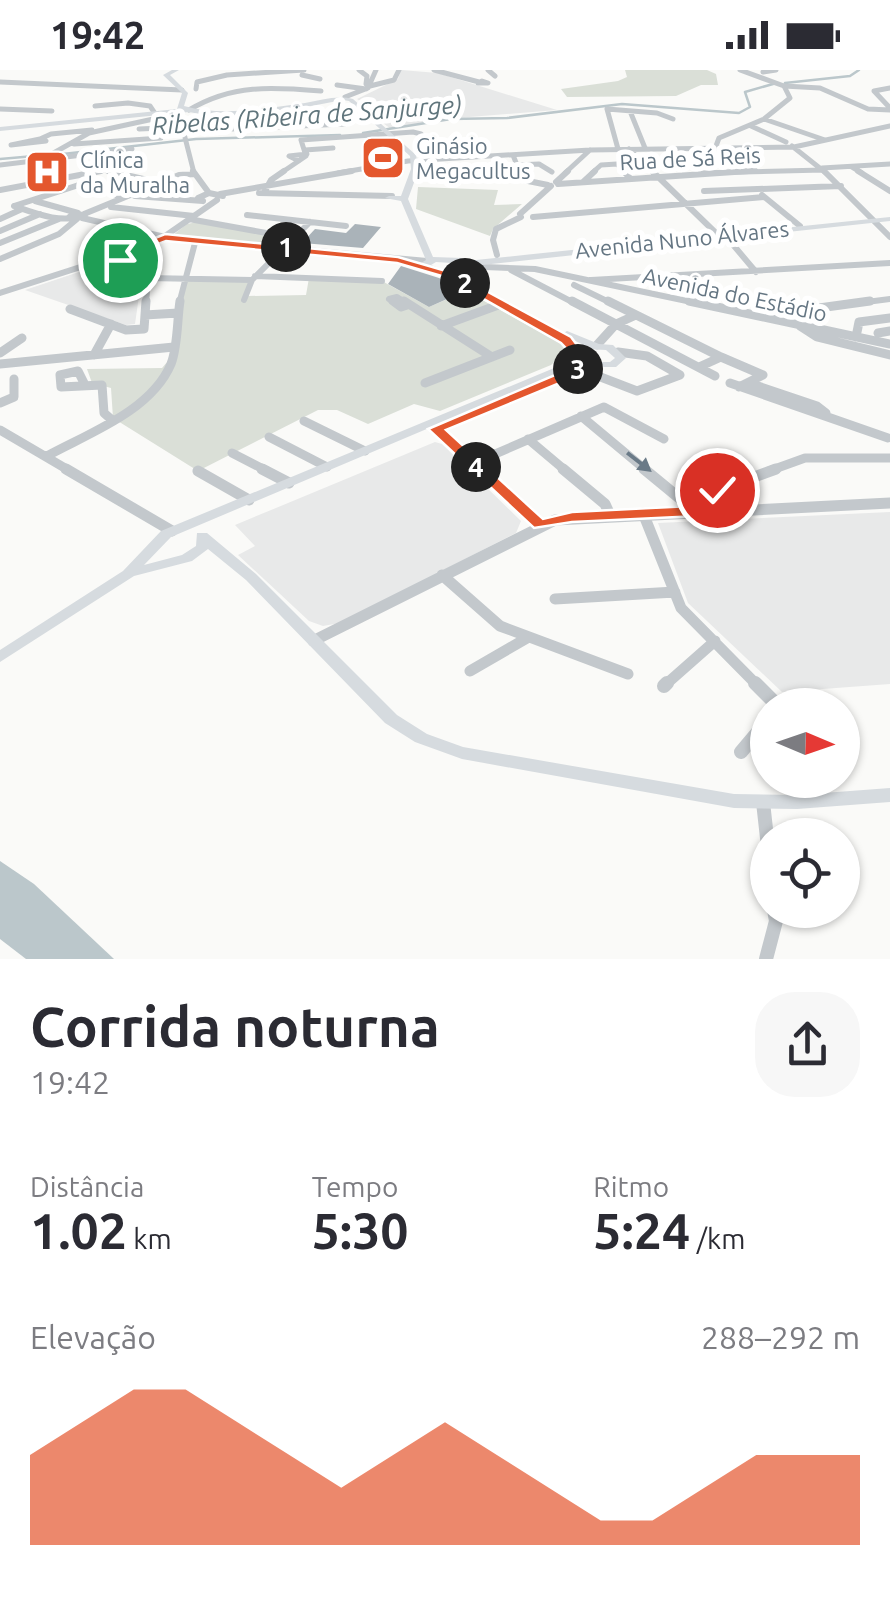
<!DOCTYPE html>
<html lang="pt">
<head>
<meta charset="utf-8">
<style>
	:root { --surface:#fff; --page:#f7f7f7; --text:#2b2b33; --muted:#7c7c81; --accent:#e4572e }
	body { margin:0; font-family:Ubuntu,sans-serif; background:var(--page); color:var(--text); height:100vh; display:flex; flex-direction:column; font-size:38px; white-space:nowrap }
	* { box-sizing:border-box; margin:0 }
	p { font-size:32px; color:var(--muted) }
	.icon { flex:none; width:55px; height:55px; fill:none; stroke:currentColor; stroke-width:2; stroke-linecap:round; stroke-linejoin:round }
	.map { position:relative; height:889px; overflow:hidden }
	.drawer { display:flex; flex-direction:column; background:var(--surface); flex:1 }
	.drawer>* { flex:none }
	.needle { width:65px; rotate:92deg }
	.tools { position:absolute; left:750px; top:618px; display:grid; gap:20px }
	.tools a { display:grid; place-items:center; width:110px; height:110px; border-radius:50%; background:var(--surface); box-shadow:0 2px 8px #0004; font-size:50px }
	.pin { position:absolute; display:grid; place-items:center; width:85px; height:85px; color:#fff; margin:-42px; border:5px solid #fff; border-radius:50%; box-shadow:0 2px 10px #0007 }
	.km { position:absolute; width:50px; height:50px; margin:-25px; border-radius:50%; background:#222; color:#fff; font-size:28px; line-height:50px; text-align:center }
	.round { display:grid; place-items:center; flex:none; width:105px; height:105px; border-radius:40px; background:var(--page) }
	.overview { display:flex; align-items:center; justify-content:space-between; height:170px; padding:0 30px }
	h1 { font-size:55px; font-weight:700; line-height:75px }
	.stats { display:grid; grid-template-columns:repeat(3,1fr); gap:15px; height:170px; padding:10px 30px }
	.stats div { display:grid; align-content:center }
	.stats b { font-size:50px; font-weight:700 }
	.stats small { font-size:28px; font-weight:400 }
	.stats p { font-size:28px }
	.chart { height:280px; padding:20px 30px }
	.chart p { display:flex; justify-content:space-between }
	.chart svg { width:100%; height:180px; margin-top:10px; fill:var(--accent); opacity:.7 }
	.status { display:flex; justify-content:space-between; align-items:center; height:70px; padding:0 50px; background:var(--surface); direction:ltr }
	.status svg { height:28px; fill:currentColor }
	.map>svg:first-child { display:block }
	.built { fill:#e8e9e9 }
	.green { fill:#dadfd7 }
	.water { fill:#bbc7cb }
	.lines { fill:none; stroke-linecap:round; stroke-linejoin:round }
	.stream { stroke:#bbc7cb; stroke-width:2.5 }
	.building { fill:#aab3b9 }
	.minor-far4 { stroke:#c3c8cc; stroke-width:5 }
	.minor-far3 { stroke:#c3c8cc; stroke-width:6 }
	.minor-far2 { stroke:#c3c8cc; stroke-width:9 }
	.minor-far1 { stroke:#c3c8cc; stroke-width:11 }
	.minor { stroke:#c3c8cc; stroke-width:14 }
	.major { fill:#d6dbdf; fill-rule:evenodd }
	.oneway { fill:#6a7a87 }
	.route { fill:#e4572e; stroke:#fff; stroke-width:2.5 }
	.labels { text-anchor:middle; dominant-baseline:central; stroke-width:10; stroke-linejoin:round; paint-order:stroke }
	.far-poi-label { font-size:22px; fill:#657683; stroke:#fff; text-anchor:start }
	.far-street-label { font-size:22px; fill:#657683; stroke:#fff }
	.far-water-label { font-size:25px; font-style:italic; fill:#60757c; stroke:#fff }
</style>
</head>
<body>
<div class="status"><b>19:42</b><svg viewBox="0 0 49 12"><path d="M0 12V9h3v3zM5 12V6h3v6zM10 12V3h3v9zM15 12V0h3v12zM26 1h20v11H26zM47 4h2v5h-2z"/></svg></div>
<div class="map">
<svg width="890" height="889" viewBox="0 0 890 889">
	<rect width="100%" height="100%" fill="#fafaf8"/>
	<path class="built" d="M401,0L438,3L557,40L444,49L391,59L379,50L383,47L357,29L398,9Z
		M112,191L142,205L135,254L126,255L25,220Z
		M435,372L442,374L521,451L516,463L340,553L323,556L309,551L238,485L255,476L235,455Z
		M890,442V614L782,622L688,533L658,453Z"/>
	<path class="green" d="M625,0H707L716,4L718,15H701L676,26L567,27L561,19L618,11L627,7Z
		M418,117L498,120L494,135L522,134L493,159L490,166L416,139Z
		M197,152L285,168L287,170L278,175L173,165L187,154Z
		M185,207L252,210L247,226L306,225L309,208L382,211L429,237L466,221L560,273L566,281L551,295L440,341L414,334L368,354L337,340H318L198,401L113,348L111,318L92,313L87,299L162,298L174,284Z"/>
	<path class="water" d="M0,791L34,814L114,889H26L0,869Z"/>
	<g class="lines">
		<path class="stream" d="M785,13L850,6L859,0
			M363,63L451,49L507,48L622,34L739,43L750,37L745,22L773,14
			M54,85L196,69L340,65
			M0,89L46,85"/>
	</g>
	<path class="building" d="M355,154L381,157L363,178L302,173L315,159L346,163Z
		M401,196L439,208L465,221L429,237L388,214Z"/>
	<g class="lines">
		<path class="minor-far4" d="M359,0L367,6L366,14
			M434,0L479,12
			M488,0L495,6
			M740,0L784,16L820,18L868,39L890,40
			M763,2L776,0
			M302,5L320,9
			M482,11L488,13H478Z
			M0,12L182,20
			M337,15L366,19
			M370,16L394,10L399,0
			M890,18L874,21L890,38
			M196,19L197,12L227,5L304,0
			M345,27L368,18L376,0
			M0,39L52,41
			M189,40C232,14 272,17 321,21
			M630,41L645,78
			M179,44L194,103
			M764,49L825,70
			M751,56L786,72
			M139,59L162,58
			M231,59L345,54
			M40,69L51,64L92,60
			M40,69L46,71L11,75Z
			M74,74L161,68
			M716,76L719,68L764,49L790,28L784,16
			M792,76L826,103
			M618,79L607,39L657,43L673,49
			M629,79L654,103
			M305,80L333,78
			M513,85L520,103
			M299,91L289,86L307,84
			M0,95L132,79
			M516,95L539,94L552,102
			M751,96L738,89H745L755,100
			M852,97L862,103
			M822,98L890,94
			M58,103L48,89L50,85L89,63L158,48L150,36L128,33L95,36
			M88,103L105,100L119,103
			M281,103L306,86L301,70L413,62L421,64L443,88
			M338,103L408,91L590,80L794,77L890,56
			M565,103L590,80
			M592,103L601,95L617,94L626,103
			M700,103L823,100"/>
		<path class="minor-far3" d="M56,101L61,108
			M108,101L161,113
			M193,101L209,123
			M519,101L523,110L548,115
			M623,101L630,108
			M652,101L718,165
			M824,101L890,167
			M858,101L890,121
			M85,110L120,127
			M556,112L568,101
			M583,112L595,101
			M558,114L749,101
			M0,120L101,101
			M265,121L271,110L284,101
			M704,121L841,116
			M259,123L392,126
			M220,124L352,101
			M762,125L800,156
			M135,126L203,131
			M35,131L78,143
			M203,131L198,128L209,123L223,126
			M14,136C37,144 61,154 85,145L73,144L68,148
			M14,136L88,112
			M111,137L194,146
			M84,144L179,105L195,104
			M520,144L551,116
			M247,145L346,156
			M533,147L764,127
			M82,148L165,167L427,191
			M0,149L22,139
			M189,149L294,168
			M0,161L40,144
			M724,164L756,202
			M0,173L59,149
			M497,185L493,170L496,159L521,147
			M114,187L145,201L148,208
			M0,189L59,164L77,149
			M459,196L535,199L701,234
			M511,200L576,234
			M255,206L382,211
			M148,208L252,210
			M591,210L890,193
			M574,215L613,234
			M0,223L155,173L217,130
			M244,230L252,210L310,152
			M146,234L148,208
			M179,234L196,169
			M396,234L389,229L397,227L408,234
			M851,234L890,229"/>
		<path class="minor-far2" d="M393,231L401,237L407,235
			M404,231L492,287
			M572,231L715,306
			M608,231L721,287
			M689,231L890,274
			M70,239L126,260L144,259L146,231
			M145,245L178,243
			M441,256L501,234
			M800,256L817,267L890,285
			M811,257L819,238L870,231
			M878,263L890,261
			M856,267L859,252L890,248
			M597,275L616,254L636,245
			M0,283L22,268
			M94,285L111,254
			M0,294L174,277
			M597,296L598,306L637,321L680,305L647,286L618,282
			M699,297L721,287L763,305L739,317
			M425,313L510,280
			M730,313L888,368
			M749,313L817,336L826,343
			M85,315L78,301L60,305L61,317L102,315L104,343L112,350
			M0,333L14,327V309
			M581,346L647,401
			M304,351L365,381
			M436,359L482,401
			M0,360L70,401
			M269,367L327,397
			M528,369L566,401
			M232,383L267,401
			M47,386C89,363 151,341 171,294C178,276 177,250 180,231
			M472,394L604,337L664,369
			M769,401L805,388H890"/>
		<path class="minor-far1" d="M66,399L172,461
			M262,399L289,413
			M479,399L540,455
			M563,399L605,434L610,445
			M644,399L695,441
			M198,401L249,430
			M720,440L713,427L717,421L776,399
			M643,443L681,538L758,616
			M442,505L500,556L628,604
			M555,529L675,522
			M313,571L555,450L890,433
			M470,601L527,568
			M664,616L715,571"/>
		<path class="minor" d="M755,613L777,635
			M664,616L667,613
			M741,682L768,650
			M763,732L768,777
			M766,889L776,851L774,840"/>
		<path class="major" d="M172,0H179L170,5L188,23L184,36C223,47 267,38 305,33C321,30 337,25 353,29L416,85L419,99L408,129L433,187L462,188L466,191L890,147V151L454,198L450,195L452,193L436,192L431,195L459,206L562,264L567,261L599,274L613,275L626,288L616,297H597L563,308L559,307V303L171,467L144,495L182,485L196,476L197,463H207L256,504L397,645L427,664L463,677L734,724L797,725L890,718V732L797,739L734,738L462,689L415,672L385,653L246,510L208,479L192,491L134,506L0,592V580L123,501L161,461L559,296L575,285L563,272L453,210L421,197V193L426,190L401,131L385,128L389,126H401L411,99L410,86L349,31L343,30C300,38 232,52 189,42L0,61V57L177,39L182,23L163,5ZM571,269L584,275V279L606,280L615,288L610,292H585L584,295L564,301L584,287L583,281Z"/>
	</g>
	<defs><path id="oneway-solid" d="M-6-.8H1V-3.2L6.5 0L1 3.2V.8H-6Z" transform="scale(2.5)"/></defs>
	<use class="oneway" href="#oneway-solid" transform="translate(639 392) rotate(38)"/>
	<path class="route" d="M165,164L398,187L453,203L571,267L586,287L601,296L446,360L543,449L572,442L710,435L705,426L717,416L725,420L721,427L728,440L720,445L572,452L534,458L428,359L581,294L561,273L445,207L397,193L166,171L123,187L124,192L108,187Z"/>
	<defs>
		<symbol id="stadium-square" viewBox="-11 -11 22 22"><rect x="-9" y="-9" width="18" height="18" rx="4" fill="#e4572e" stroke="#fff"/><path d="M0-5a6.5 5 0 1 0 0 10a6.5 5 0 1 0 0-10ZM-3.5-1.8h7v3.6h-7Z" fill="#fff"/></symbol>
		<symbol id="hospital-square" viewBox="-11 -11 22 22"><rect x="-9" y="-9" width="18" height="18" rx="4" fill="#e4572e" stroke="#fff"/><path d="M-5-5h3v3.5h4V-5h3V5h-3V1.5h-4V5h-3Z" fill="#fff"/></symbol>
	</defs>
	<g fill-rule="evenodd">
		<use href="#stadium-square" x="358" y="63" width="50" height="50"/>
		<use href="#hospital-square" x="22" y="77" width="50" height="50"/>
	</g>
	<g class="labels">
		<g class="far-poi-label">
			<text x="416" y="75">Ginásio<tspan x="416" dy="25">Megacultus</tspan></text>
			<text x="80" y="89">Clínica<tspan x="80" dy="25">da Muralha</tspan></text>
		</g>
		<g class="far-street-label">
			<text transform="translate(690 88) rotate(-3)">Rua de Sá Reis</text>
			<text transform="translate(682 169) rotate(-6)">Avenida Nuno Álvares</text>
			<text transform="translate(735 224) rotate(12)">Avenida do Estádio</text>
		</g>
		<g class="far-water-label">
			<text transform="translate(307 45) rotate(-4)">Ribelas (Ribeira de Sanjurge)</text>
		</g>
	</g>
</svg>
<div class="tools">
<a><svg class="needle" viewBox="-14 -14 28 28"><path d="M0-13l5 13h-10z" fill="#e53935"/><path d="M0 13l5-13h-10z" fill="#7c7c81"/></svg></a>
<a><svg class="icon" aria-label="locate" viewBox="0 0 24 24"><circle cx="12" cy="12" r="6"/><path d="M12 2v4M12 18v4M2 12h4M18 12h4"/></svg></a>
</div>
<div class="pin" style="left:120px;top:190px;background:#1e9e55"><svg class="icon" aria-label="arrive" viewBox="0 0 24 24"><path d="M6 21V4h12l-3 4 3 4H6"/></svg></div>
<div class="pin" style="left:717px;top:420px;background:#d93025"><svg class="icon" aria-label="check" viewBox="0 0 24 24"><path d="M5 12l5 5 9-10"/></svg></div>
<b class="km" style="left:286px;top:177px">1</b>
<b class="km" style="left:465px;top:213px">2</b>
<b class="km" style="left:578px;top:299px">3</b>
<b class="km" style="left:476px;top:397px">4</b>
</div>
<section class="drawer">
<div class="overview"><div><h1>Corrida noturna</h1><p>19:42</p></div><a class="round"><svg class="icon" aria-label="share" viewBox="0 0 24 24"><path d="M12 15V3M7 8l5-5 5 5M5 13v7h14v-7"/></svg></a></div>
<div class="stats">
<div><p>Distância</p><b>1.02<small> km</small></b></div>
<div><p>Tempo</p><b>5:30</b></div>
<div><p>Ritmo</p><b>5:24<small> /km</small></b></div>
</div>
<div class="chart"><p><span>Elevação</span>288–292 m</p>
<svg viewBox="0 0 160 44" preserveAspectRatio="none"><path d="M0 44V22L10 14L20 6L30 6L40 14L50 22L60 30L70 22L80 14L90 22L100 30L110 38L120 38L130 30L140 22L150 22L160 22V44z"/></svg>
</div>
</section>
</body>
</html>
